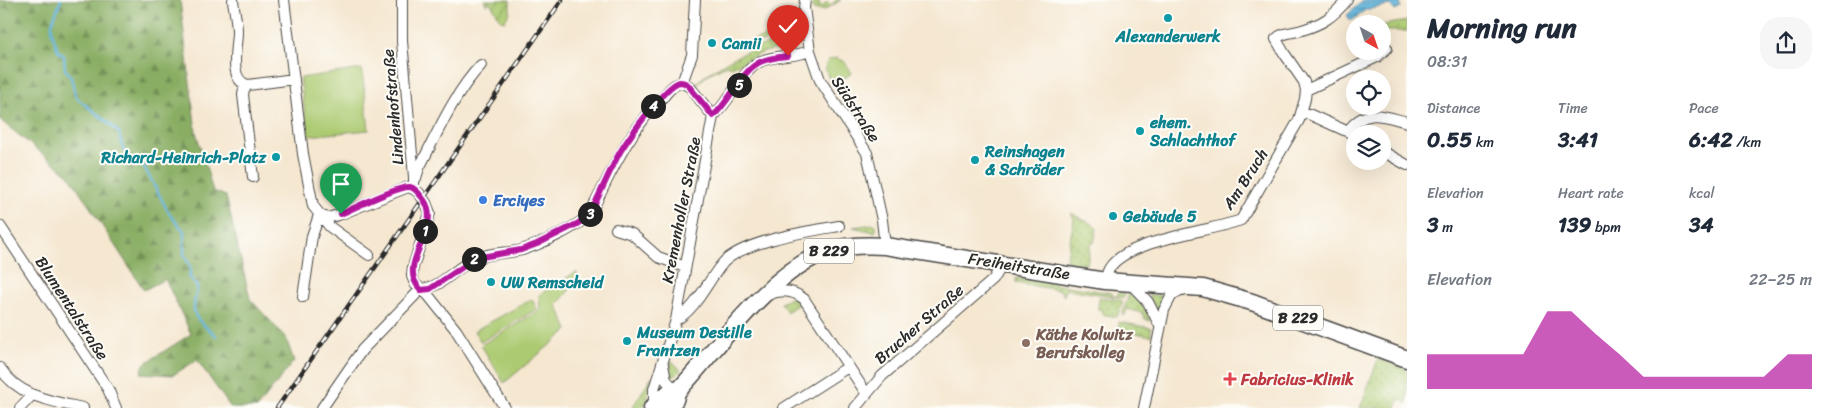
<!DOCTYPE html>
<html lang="en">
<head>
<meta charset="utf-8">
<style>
	:root { --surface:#fff; --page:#f6f6f7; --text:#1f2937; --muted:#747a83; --accent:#b5179e }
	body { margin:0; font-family:Sriracha,sans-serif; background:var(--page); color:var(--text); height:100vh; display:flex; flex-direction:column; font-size:19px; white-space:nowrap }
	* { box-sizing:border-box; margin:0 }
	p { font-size:16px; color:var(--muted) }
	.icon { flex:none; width:28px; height:28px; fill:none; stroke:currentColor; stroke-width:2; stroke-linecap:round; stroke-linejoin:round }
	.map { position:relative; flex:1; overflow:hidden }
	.sheet { display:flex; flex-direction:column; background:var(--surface); width:425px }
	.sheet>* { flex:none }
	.needle { width:32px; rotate:140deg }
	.buttons { position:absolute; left:1346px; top:15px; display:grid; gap:10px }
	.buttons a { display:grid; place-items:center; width:45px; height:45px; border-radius:50%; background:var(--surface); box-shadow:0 5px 20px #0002; font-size:25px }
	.pin { position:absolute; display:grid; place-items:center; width:42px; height:42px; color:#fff; margin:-51px -21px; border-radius:50% 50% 50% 0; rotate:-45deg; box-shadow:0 0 5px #0007 }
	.pin .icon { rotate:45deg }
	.km { position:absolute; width:25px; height:25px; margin:-12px; border-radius:50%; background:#222; color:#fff; font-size:14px; line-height:25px; text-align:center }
	.round { display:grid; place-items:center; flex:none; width:52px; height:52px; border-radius:20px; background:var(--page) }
	.headline { display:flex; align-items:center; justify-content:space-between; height:85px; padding:0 20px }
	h1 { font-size:28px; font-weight:700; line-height:38px }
	.stats { display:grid; grid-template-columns:repeat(3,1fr); gap:8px; height:85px; padding:5px 20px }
	.stats div { display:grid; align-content:center }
	.stats b { font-size:21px; font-weight:700 }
	.stats small { font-size:14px; font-weight:400 }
	.stats p { font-size:14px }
	.chart { height:140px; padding:10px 20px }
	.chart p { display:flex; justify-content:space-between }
	.chart svg { width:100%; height:90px; margin-top:5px; fill:var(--accent); opacity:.7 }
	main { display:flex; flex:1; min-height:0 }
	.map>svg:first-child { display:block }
	.grass { fill:url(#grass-dots); stroke:#6c7a4e }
	.forest { fill:url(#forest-firs); stroke:#5a6c47 }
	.park { fill:#acca71; stroke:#6c7a4e }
	.garden { fill:url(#garden-furrows); stroke:#6c7a4e }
	.water { fill:url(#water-rules); stroke:#446e82 }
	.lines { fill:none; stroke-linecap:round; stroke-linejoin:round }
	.stream { stroke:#5eb2da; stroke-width:2.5 }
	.street-casing { stroke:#494744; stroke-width:12 }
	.primary-casing { stroke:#494744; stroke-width:19 }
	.street { stroke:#fff; stroke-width:10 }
	.primary { stroke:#fff; stroke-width:16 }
	.rail-casing { stroke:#2b2b2b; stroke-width:4.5 }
	.rail { stroke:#fdfcf7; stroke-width:2.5; stroke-dasharray:8; stroke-linecap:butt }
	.route-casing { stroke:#fff; stroke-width:10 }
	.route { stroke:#b5179e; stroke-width:6 }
	.culture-dot { fill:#0f9aa8; stroke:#fdfcf7; stroke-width:2 }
	.shop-dot { fill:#3f7fe0; stroke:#fdfcf7; stroke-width:2 }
	.education-dot { fill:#8d6e63; stroke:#fdfcf7; stroke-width:2 }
	.health-dot { fill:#e0444e; stroke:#fdfcf7; stroke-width:2 }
	.labels { text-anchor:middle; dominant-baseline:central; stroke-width:4; stroke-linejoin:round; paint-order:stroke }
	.shield { fill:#fdfcf7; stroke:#6a6a68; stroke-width:1 }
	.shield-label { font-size:15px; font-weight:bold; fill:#2b2b2b }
	.culture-label { font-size:16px; font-weight:bold; fill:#0d838f; stroke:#fdfcf7; text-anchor:start }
	.street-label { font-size:16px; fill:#2b2b2b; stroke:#fdfcf7 }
	.shop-label { font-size:16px; font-weight:bold; fill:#366cbe; stroke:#fdfcf7; text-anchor:start }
	.education-label { font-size:16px; font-weight:bold; fill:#785e54; stroke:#fdfcf7; text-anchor:start }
	.health-label { font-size:16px; font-weight:bold; fill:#be3a42; stroke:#fdfcf7; text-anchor:start }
</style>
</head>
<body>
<main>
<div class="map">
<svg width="1407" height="408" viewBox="0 0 1407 408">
	<defs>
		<pattern id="grass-dots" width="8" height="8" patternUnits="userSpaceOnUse" patternTransform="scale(1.25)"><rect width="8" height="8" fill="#acca71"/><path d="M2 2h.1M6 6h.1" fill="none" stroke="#8ca45d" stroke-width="1.8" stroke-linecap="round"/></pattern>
		<pattern id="forest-firs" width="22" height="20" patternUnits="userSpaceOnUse" patternTransform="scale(1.25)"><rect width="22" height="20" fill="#89ae63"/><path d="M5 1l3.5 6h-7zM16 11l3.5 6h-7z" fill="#708e52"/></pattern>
		<pattern id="garden-furrows" width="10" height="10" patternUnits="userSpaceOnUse" patternTransform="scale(1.25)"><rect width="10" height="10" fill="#acca71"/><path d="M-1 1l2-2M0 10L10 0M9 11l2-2" fill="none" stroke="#8ca45d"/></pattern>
		<pattern id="water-rules" width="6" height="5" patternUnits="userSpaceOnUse" patternTransform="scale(1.25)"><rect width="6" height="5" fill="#5eb2da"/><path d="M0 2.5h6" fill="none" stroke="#4e91b1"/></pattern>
	</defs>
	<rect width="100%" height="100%" fill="#fdfcf7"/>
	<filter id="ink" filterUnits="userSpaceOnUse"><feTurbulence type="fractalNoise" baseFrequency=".02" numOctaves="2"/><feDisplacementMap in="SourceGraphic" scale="10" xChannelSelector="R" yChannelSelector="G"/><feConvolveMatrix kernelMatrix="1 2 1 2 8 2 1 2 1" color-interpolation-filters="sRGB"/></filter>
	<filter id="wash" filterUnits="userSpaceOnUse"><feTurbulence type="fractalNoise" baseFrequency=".0096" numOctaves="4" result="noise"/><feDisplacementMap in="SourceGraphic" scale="20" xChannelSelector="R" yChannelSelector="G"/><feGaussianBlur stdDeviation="1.12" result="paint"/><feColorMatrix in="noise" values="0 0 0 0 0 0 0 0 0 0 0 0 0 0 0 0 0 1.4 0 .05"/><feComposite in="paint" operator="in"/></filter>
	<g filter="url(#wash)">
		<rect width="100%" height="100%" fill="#f5e7d0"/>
		<path class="grass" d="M813,0H820L818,4L823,7L827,2L832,5L836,0H841L825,10H813Z
			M801,21L803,31L751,45L754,40C771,36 785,28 801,21Z
			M1407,21V31H1383V25Z
			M803,35V39L799,45L764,52L732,67L726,65L707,75L697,85L696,83C727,57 764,42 803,35Z
			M1071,213L1097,227L1094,243H1091L1087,264L1066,262L1074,219Z
			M873,224L876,225V231L874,232L853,227Z
			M1016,278L1112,293V296H1118V293H1125L1124,298L1066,289L1064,296L1060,290L1016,283Z
			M1129,294C1141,301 1146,309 1150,321L1145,319L1142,313L1127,309L1125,315H1122Z
			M1148,295L1166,296L1162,303L1160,315Z
			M1099,297L1121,300L1123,302L1117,317L1102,314L1103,310L1098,309Z
			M790,298H794L800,303L787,312L781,303Z
			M1119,322L1151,328V336L1119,330Z
			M1378,359L1407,369V403L1399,399L1396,408H1360Z
			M671,360L681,370L674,377L672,376L670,368Z
			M652,376L646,404L641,408H632Z"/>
		<path class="forest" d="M0,0H180L196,132L213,191L226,196L250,299L286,338L294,361L257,408H231L197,360L173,375L141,373L144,364L191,334L165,279L144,290L69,175L0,120Z"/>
		<path class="park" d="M836,58L845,62L852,73L839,82L836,79L830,82L825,68L828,60Z
			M362,69L369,130L308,136L300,78Z
			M576,272L579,278L557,305L568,330L504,383L481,345L540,310L539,295Z
			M532,299L537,309L481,342L474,331Z"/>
		<path class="garden" d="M484,0H510V12L505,21L501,20L489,1L487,6Z"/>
		<path class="water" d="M1363,0H1400L1401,8L1395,11L1390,5L1365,10L1353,20H1350L1347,15Z"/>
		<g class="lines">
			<path class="stream" d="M61,0L52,23V32L58,51L64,56L65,69L71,77L75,95L79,100L104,119L119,133L123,149L131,159L141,161L170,215L184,231V254L191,269L189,276L197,287C197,294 194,300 194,307C193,321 208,327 216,336"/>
		</g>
	</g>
	<g filter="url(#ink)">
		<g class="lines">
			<defs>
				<path id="street" d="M233,0C234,10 237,21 237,32C237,47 228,81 248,85L294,79
					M284,0L303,154L313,206L330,227L369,255
					M402,0V41L414,177V189
					M805,0L804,8L810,51L820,80L867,153L882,220L885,246
					M682,83L692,55L695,0
					M248,85L244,89L243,95L253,177
					M1306,90L1377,57L1387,48
					M1302,111L1355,135
					M713,116C730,102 742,70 761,61C777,55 795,57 810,51
					M1348,131C1365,107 1383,116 1407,122
					M1382,151L1407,165
					M416,178L419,168C437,134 455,92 481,65
					M319,215L328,218L341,214L408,187L414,189L419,193L426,203L430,213L413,267L412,276L415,284L428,295L456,330L505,408
					M0,226L108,389L116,408
					M616,229L632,234L658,257L685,267
					M1105,281C1106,277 1107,273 1109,269C1125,240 1209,232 1241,220L1299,120L1305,99L1306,90L1304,82L1284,53L1276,39C1282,32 1293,33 1302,30C1322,24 1333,17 1347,0
					M1130,283L1148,302L1160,326
					M768,295C781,289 793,290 804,299L866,393
					M303,297L312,236L319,215
					M676,320C697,308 707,282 722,264C741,241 810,231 839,226
					M663,365L666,380L677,392
					M0,368C19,397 51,401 83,408
					M654,406V389L676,320L713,116L689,86L682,83
					M20,408L32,395
					M322,408L362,350L421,289C441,288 455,268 473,260C488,252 506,254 522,250C540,244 580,227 591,212C612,170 630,129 664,96C669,90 674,83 682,83
					M784,408L848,367
					M855,408L882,376L993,280L998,272L1000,263
					M1144,408L1164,310L1172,295L1184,288"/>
				<path id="primary" d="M652,408L668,393H672
					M666,408L675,400L677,392C718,348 770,271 828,251C846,245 865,245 885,246L1105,281L1203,288L1252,302L1407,359"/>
			</defs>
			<use href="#street" class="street-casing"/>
			<use href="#primary" class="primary-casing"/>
			<use href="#street" class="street"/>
			<use href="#primary" class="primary"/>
			<defs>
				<path id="rail" d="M277,408L562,0"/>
			</defs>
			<use href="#rail" class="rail-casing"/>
			<use href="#rail" class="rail"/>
		</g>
	</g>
	<g class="lines" filter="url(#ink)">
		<defs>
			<path id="route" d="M341,214C354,208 398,186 410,187C416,188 420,195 424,200C444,229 394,264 421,290L430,289L476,258L521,250L537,244L577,224L586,218L591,212C601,192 609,172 620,152C628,139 666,84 680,82C682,82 685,83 687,84L713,116C730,102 741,71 760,62C769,58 779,57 788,56"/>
		</defs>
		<use href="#route" class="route-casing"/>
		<use href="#route" class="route"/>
	</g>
	<g class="culture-dot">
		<circle cx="1168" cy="18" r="5"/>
		<circle cx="712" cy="43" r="5"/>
		<circle cx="1140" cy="131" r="5"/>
		<circle cx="276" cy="157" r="5"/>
		<circle cx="975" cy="160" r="5"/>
		<circle cx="1113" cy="216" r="5"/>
		<circle cx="491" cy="282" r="5"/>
		<circle cx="627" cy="341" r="5"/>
	</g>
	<circle class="shop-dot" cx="483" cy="200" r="5"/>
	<circle class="education-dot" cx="1026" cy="343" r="5"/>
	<path class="health-dot" d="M1227.5 371.5h5v5h5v5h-5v5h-5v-5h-5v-5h5z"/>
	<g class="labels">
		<g class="shield">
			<rect x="804" y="238.5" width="50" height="25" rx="4"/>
			<rect x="1273" y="305.5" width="50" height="25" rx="4"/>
		</g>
		<g class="shield-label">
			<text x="829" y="251">B 229</text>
			<text x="1298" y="318">B 229</text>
		</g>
		<g class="culture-label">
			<text x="1168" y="36" text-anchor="middle">Alexanderwerk</text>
			<text x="722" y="43">Camii</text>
			<text x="1150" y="122">ehem.<tspan x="1150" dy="18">Schlachthof</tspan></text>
			<text x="985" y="151">Reinshagen<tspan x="985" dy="18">&amp; Schröder</tspan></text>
			<text x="266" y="157" text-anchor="end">Richard-Heinrich-Platz</text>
			<text x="1123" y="216">Gebäude 5</text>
			<text x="501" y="282">UW Remscheid</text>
			<text x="637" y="332">Museum Destille<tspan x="637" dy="18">Frantzen</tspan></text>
		</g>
		<g class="street-label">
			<text transform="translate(393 107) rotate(-95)">Lindenhofstraße</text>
			<text transform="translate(856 109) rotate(57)">Südstraße</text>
			<text transform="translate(1245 179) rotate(-57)">Am Bruch</text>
			<text transform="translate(681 210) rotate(-79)">Kremenholler Straße</text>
			<text transform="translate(1019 266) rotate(9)">Freiheitstraße</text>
			<text transform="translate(72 308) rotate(57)">Blumentalstraße</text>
			<text transform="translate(919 324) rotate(-41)">Brucher Straße</text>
		</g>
		<g class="shop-label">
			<text x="493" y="200">Erciyes</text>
		</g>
		<g class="education-label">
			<text x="1036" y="334">Käthe Kolwitz<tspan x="1036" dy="18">Berufskolleg</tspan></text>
		</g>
		<g class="health-label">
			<text x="1241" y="379">Fabricius-Klinik</text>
		</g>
	</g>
</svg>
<div class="buttons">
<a><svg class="needle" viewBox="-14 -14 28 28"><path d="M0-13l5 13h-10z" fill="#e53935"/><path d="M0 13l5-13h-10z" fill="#747a83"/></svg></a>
<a><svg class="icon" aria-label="locate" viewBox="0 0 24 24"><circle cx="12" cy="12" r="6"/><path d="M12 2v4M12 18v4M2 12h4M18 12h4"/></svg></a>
<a><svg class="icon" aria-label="layers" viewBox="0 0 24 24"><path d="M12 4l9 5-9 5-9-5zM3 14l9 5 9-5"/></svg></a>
</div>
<div class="pin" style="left:341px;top:214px;background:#1e9e55"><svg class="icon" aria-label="arrive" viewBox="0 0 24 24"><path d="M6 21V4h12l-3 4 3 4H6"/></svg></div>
<div class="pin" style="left:788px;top:56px;background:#d93025"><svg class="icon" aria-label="check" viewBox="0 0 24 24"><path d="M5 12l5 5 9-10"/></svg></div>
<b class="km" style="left:425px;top:231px">1</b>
<b class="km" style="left:474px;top:259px">2</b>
<b class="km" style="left:590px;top:214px">3</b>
<b class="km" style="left:653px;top:106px">4</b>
<b class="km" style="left:739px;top:85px">5</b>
</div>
<section class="sheet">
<div class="headline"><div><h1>Morning run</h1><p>08:31</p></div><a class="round"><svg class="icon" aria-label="share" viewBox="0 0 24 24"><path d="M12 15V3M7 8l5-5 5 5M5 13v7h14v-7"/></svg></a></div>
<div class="stats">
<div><p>Distance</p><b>0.55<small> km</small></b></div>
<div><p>Time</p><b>3:41</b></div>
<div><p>Pace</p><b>6:42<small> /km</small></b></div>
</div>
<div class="stats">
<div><p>Elevation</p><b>3<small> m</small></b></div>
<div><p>Heart rate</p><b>139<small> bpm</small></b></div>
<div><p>kcal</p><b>34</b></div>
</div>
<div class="chart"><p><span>Elevation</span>22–25 m</p>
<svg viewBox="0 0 160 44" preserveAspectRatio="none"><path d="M0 44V27L10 27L20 27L30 27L40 27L50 6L60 6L70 17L80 27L90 38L100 38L110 38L120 38L130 38L140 38L150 27L160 27V44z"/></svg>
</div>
</section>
</main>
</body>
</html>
